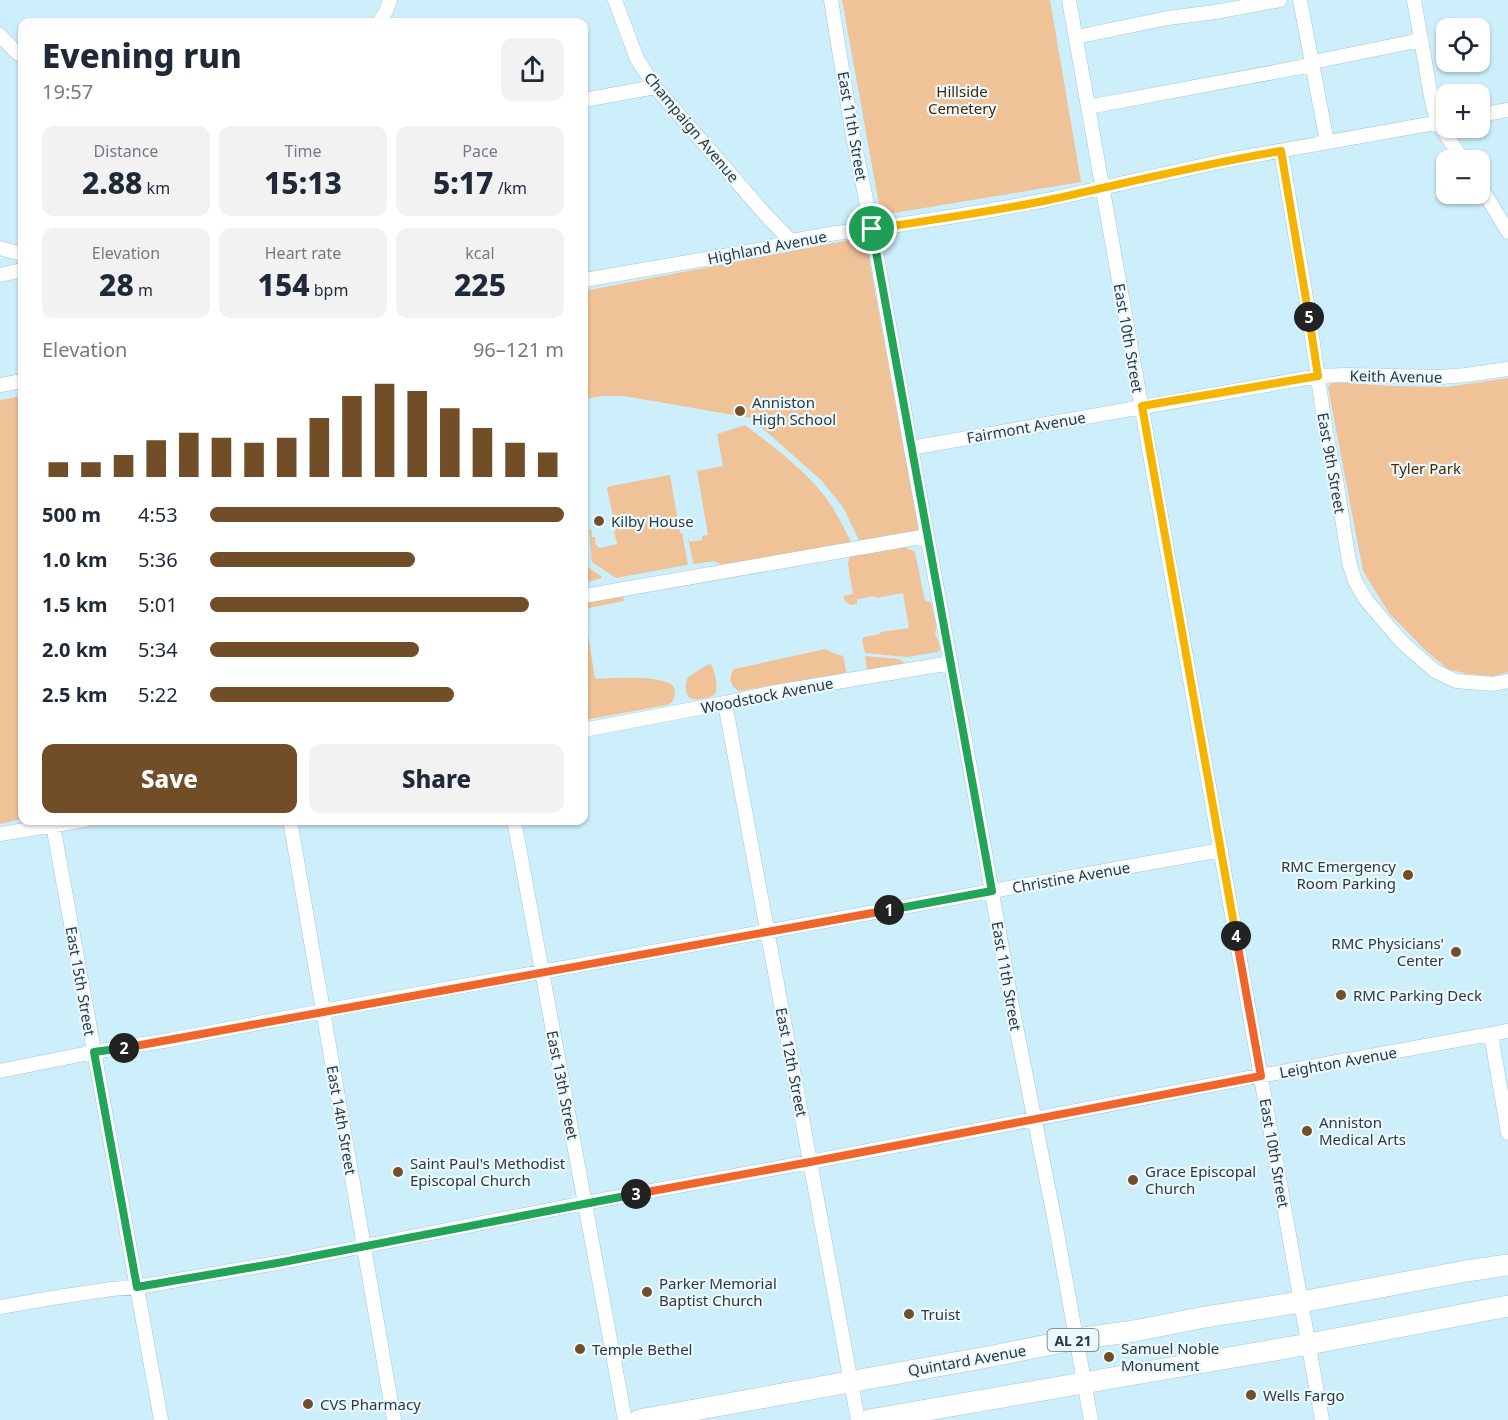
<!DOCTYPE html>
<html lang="en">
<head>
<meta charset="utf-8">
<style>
	:root { --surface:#fff; --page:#f2f2f3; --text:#1f2937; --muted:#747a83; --accent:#714d28 }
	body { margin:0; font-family:"Noto Sans",sans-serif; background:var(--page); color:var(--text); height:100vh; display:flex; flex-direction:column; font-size:22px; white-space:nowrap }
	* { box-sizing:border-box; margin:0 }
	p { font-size:20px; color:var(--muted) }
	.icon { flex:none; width:33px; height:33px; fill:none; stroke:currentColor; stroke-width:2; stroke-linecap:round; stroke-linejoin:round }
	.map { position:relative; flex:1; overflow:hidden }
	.side { position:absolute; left:18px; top:18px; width:570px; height:807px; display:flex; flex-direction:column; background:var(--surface); border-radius:12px; box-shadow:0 2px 4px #0004 }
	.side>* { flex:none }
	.tools { position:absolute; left:1436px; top:18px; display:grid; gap:12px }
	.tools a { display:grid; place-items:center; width:54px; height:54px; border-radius:12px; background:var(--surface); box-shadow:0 2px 4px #0004; font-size:30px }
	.pin { position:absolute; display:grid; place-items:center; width:51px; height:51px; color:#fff; margin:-26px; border:3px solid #fff; border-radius:50%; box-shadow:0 2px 6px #0007 }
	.km { position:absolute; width:30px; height:30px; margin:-15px; border-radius:50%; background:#222; color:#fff; font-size:16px; line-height:30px; text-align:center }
	.round { display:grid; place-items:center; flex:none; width:63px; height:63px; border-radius:12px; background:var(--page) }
	.head { display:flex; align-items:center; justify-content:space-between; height:102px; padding:0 24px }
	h1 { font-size:33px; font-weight:800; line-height:45px }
	.metrics { display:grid; grid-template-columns:repeat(3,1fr); gap:9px; height:102px; padding:6px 24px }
	.metrics div { display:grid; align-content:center; border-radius:12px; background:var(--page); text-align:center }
	.metrics b { font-size:30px; font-weight:800 }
	.metrics small { font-size:16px; font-weight:400 }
	.metrics p { font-size:16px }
	.chart { height:168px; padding:12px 24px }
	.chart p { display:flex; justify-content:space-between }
	.chart svg { width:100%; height:108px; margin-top:6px; stroke:var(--accent); stroke-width:6 }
	.action { display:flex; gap:12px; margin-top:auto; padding:12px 24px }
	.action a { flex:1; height:69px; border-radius:12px; background:var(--accent); color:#fff; font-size:24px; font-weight:800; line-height:69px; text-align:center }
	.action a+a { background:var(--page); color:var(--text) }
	ul { padding:0 24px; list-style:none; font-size:20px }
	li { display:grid; grid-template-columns:96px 72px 1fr; align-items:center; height:45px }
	li i { height:15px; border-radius:8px; background:var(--accent) }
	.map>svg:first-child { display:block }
	.green { fill:#f0c298 }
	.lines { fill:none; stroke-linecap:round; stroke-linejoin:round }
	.minor-casing { stroke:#a6c6d2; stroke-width:15 }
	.highway-casing { stroke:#a6c6d2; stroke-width:22 }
	.minor { stroke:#fff; stroke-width:14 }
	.highway { stroke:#fff; stroke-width:21 }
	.split-1-casing { stroke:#fff; stroke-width:12 }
	.split-2-casing { stroke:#fff; stroke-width:12 }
	.split-3-casing { stroke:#fff; stroke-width:12 }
	.split-4-casing { stroke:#fff; stroke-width:12 }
	.split-5-casing { stroke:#fff; stroke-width:12 }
	.split-6-casing { stroke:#fff; stroke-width:12 }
	.split-1 { stroke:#22a559; stroke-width:8 }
	.split-2 { stroke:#f0652b; stroke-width:8 }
	.split-3 { stroke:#22a559; stroke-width:8 }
	.split-4 { stroke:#f0652b; stroke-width:8 }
	.split-5 { stroke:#f5b400; stroke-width:8 }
	.split-6 { stroke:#f5b400; stroke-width:8 }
	.poi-dot { fill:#714d28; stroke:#ebf8fd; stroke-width:2 }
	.labels { text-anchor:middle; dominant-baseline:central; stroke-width:4.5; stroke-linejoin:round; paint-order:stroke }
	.shield { fill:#ebf8fd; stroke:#657277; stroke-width:1.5 }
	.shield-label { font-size:14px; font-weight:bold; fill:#2c393e }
	.park-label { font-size:15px; fill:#492800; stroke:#ebf8fd }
	.street-label { font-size:15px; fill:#2c393e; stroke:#ebf8fd }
	.poi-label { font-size:15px; fill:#2c393e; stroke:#ebf8fd; text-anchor:start }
</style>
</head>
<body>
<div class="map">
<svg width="1508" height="1420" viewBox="0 0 1508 1420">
	<rect width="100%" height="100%" fill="#cdeffb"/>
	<path class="green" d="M842,0H1050L1081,182L881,215Z
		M865,237L919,532L867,543L859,540L844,509L822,481L751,418L624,396H602L584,399V291Z
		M1508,378V672L1493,676L1467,674L1448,669L1426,651L1389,613L1363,571L1328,387L1333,382L1391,386L1447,387Z
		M22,396V819L0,824V400Z
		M745,425C772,446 800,466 822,493C835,508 843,527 853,545L726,567L714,561L695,564L693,563L688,538L690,542L702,540V536L708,535L697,471L723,466L717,434Z
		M670,475L680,533H682L688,564L687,565L616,578L592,562L589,529H591L592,537H595L596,545L600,548L617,544L614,531H616L607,488L611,486Z
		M897,547H905L915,552L925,601L931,602C933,613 938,625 935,636L937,637L940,649L938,652L907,657L865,653L862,639L864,637L880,634V632L909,628L903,593L876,598L875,596L857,599V604L850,605L845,601L843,596L853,594L848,564L850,555Z
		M584,564L602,577V578L584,583Z
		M623,596L624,601L584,609V603Z
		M584,609L595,679C610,678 661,675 672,685C677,689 675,697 672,702L667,705L584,720Z
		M825,649L833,653L843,656L846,670L845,673L739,691C730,686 728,677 734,669Z
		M865,656L899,659L905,663L873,670L867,669Z
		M711,664C714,670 719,686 715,693C712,698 707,698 702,699C685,702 683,690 688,677L707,665Z"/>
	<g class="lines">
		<defs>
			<path id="minor" d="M615,0L637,59L655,87L764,213L791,241
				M831,0L852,131L872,229L911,448L971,773L1012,1006L1056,1227L1091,1420
				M1069,0L1322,1420
				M1300,0L1327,142
				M1414,0L1432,102L1438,123L1463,160
				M379,22L386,11L390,0
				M0,35L16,52L22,56
				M1076,37L1168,18L1215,12L1280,0
				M584,100L655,87
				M1088,107L1312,65L1318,61L1421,40
				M1479,115L1508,110
				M1281,151L1307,303L1326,433L1336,479L1349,562L1355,581L1366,600L1402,642L1435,671L1456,681L1493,684L1508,681
				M1479,184L1508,232
				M0,248L22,254
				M0,275L22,270
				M584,280L764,249L791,241L836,233L872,229L981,212L1047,200L1228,160L1446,121
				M0,385L22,381
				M911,448L1318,376L1347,375L1441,377L1466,375L1508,369
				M584,596L927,536
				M725,703L858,1420
				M584,730L725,703L770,693L951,663
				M290,820L394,1420
				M514,820L625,1420
				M53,825L161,1420
				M0,834L85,820
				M1491,1034L1508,1133
				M0,1071L94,1052L169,1040L323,1011L1221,850
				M0,1307L52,1298L111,1289L137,1287L283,1262L585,1203L810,1162L1248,1078L1508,1031"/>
			<path id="highway" d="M639,1420L993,1356L1077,1339L1134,1331L1205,1317L1301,1302L1466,1271L1508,1265
				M869,1420L1309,1344L1508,1306"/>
		</defs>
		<use href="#minor" class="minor-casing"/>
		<use href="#highway" class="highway-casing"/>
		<use href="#minor" class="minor"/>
		<use href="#highway" class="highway"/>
	</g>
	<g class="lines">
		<defs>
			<path id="split-1" d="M872,229L992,891L889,910"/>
			<path id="split-2" d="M124,1048L889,910"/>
			<path id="split-3" d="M124,1048L94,1052L137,1287L283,1262L636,1194"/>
			<path id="split-4" d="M636,1194L810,1162L1261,1076L1236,936"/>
			<path id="split-5" d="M1236,936L1142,406L1318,376L1309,317"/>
			<path id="split-6" d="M872,229C931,220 990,212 1048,200C1126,183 1203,164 1281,151L1309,317"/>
		</defs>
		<use href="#split-1" class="split-1-casing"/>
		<use href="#split-2" class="split-2-casing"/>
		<use href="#split-3" class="split-3-casing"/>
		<use href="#split-4" class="split-4-casing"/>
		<use href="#split-5" class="split-5-casing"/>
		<use href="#split-6" class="split-6-casing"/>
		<use href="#split-1" class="split-1"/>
		<use href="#split-2" class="split-2"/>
		<use href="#split-3" class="split-3"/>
		<use href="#split-4" class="split-4"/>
		<use href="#split-5" class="split-5"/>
		<use href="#split-6" class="split-6"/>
	</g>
	<g class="poi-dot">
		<circle cx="740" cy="411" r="6"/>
		<circle cx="599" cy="521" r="6"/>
		<circle cx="1408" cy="875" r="6"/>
		<circle cx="1456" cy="952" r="6"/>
		<circle cx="1341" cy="995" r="6"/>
		<circle cx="1307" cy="1131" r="6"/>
		<circle cx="398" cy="1172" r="6"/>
		<circle cx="1133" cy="1180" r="6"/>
		<circle cx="647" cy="1292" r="6"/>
		<circle cx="909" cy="1314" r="6"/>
		<circle cx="580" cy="1349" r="6"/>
		<circle cx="1109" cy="1357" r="6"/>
		<circle cx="1251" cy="1395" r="6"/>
		<circle cx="308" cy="1404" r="6"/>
	</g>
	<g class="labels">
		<rect class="shield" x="1047.5" y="1329" width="51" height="22" rx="4.5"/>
		<g class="shield-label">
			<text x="1073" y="1340">AL 21</text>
		</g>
		<g class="park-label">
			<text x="962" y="91">Hillside<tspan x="962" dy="17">Cemetery</tspan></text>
			<text x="1426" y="468">Tyler Park</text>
		</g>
		<g class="street-label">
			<text transform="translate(853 126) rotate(80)">East 11th Street</text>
			<text transform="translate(692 127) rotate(50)">Champaign Avenue</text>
			<text transform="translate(767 247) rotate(-11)">Highland Avenue</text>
			<text transform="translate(1129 338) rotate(80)">East 10th Street</text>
			<text transform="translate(1396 376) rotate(1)">Keith Avenue</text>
			<text transform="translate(1026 427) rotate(-10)">Fairmont Avenue</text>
			<text transform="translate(1332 463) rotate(80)">East 9th Street</text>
			<text transform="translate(767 695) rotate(-11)">Woodstock Avenue</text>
			<text transform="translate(1071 877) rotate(-10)">Christine Avenue</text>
			<text transform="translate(1007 976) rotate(80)">East 11th Street</text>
			<text transform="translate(81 981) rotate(80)">East 15th Street</text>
			<text transform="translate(792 1062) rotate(79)">East 12th Street</text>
			<text transform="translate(1338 1062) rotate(-10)">Leighton Avenue</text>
			<text transform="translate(563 1085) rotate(79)">East 13th Street</text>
			<text transform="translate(342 1120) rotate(80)">East 14th Street</text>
			<text transform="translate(1275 1153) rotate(80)">East 10th Street</text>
			<text transform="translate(967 1360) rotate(-10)">Quintard Avenue</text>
		</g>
		<g class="poi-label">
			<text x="752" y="402">Anniston<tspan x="752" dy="17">High School</tspan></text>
			<text x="611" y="521">Kilby House</text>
			<text x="1396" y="866" text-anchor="end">RMC Emergency<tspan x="1396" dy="17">Room Parking</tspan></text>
			<text x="1444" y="943" text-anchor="end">RMC Physicians'<tspan x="1444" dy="17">Center</tspan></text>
			<text x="1353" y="995">RMC Parking Deck</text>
			<text x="1319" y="1122">Anniston<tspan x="1319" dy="17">Medical Arts</tspan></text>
			<text x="410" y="1163">Saint Paul's Methodist<tspan x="410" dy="17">Episcopal Church</tspan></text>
			<text x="1145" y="1171">Grace Episcopal<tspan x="1145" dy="17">Church</tspan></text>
			<text x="659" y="1283">Parker Memorial<tspan x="659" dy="17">Baptist Church</tspan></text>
			<text x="921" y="1314">Truist</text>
			<text x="1121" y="1348">Samuel Noble<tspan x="1121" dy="17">Monument</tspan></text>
			<text x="592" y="1349">Temple Bethel</text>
			<text x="1263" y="1395">Wells Fargo</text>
			<text x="320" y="1404">CVS Pharmacy</text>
		</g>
	</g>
</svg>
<div class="tools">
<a><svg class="icon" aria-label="locate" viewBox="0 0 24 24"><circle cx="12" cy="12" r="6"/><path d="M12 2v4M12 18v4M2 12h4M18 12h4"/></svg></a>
<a>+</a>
<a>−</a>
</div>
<div class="pin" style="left:872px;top:229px;background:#1e9e55"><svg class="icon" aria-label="arrive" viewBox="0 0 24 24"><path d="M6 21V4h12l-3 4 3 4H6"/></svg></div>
<b class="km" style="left:889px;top:910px">1</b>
<b class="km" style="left:124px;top:1048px">2</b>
<b class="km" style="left:636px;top:1194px">3</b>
<b class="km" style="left:1236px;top:936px">4</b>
<b class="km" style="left:1309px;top:317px">5</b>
<section class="side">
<div class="head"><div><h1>Evening run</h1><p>19:57</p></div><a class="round"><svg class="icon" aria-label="share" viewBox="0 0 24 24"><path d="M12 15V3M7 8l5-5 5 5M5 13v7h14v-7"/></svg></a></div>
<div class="metrics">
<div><p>Distance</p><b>2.88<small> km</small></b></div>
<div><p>Time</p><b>15:13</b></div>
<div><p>Pace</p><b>5:17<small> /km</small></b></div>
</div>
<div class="metrics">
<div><p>Elevation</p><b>28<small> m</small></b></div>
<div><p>Heart rate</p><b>154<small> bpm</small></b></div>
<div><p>kcal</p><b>225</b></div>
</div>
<div class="chart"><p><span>Elevation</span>96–121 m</p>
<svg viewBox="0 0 160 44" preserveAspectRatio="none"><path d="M5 44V38M15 44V38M25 44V35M35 44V29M45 44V26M55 44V28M65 44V30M75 44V28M85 44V20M95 44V11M105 44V6M115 44V9M125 44V16M135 44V24M145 44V30M155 44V34"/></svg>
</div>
<ul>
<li><b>500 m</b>4:53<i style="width:100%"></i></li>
<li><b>1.0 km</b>5:36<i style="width:58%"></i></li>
<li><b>1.5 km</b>5:01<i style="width:90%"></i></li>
<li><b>2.0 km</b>5:34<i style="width:59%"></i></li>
<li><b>2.5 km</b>5:22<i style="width:69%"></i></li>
</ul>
<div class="action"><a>Save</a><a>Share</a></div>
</section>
</div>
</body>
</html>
